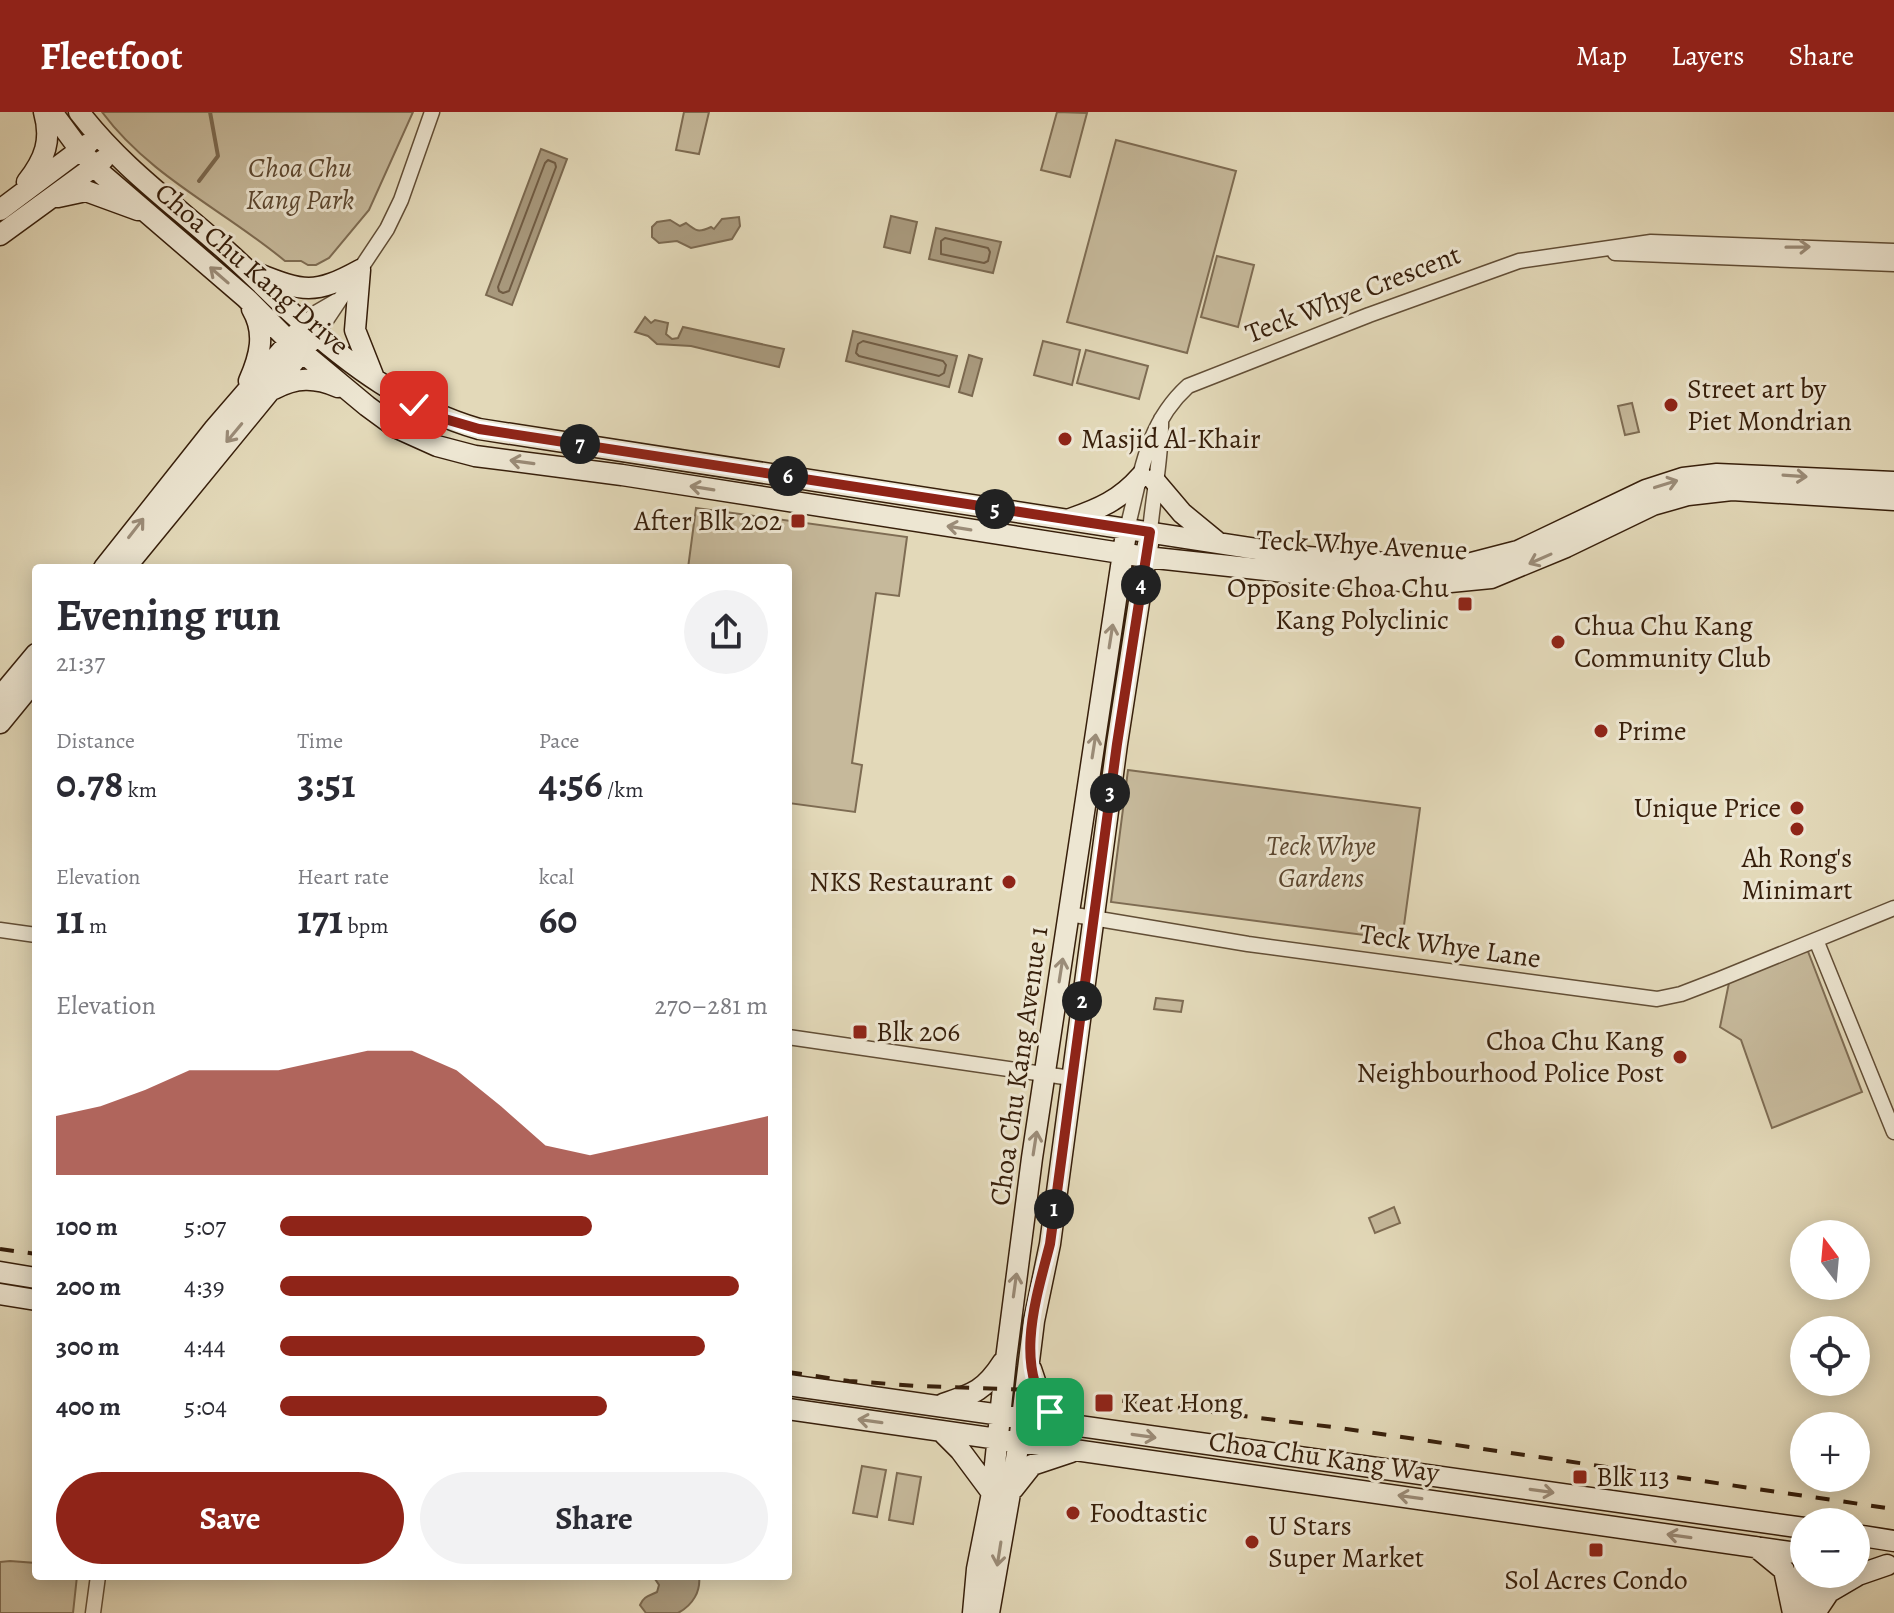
<!DOCTYPE html>
<html lang="en">
<head>
<meta charset="utf-8">
<style>
	:root { --surface:#fff; --page:#f2f2f3; --text:#2b2b33; --muted:#7c7c81; --accent:#8f2418 }
	body { margin:0; font-family:Alegreya,serif; background:var(--page); color:var(--text); height:100vh; display:flex; flex-direction:column; font-size:30px; white-space:nowrap }
	* { box-sizing:border-box; margin:0 }
	p { font-size:26px; color:var(--muted) }
	.icon { flex:none; width:44px; height:44px; fill:none; stroke:currentColor; stroke-width:2; stroke-linecap:round; stroke-linejoin:round }
	.map { position:relative; flex:1; overflow:hidden }
	.panel { position:absolute; left:32px; top:452px; width:760px; height:1016px; display:flex; flex-direction:column; background:var(--surface); border-radius:8px; box-shadow:0 4px 20px #0003 }
	.panel>* { flex:none }
	.needle { width:52px; rotate:344deg }
	.controls { position:absolute; left:1790px; top:1108px; display:grid; gap:16px }
	.controls a { display:grid; place-items:center; width:80px; height:80px; border-radius:50%; background:var(--surface); box-shadow:0 4px 20px #0003; font-size:40px }
	.pin { position:absolute; display:grid; place-items:center; width:68px; height:68px; color:#fff; margin:-34px; border-radius:16px; box-shadow:0 4px 12px #0006 }
	.km { position:absolute; width:40px; height:40px; margin:-20px; border-radius:50%; background:#222; color:#fff; font-size:22px; line-height:40px; text-align:center }
	.round { display:grid; place-items:center; flex:none; width:84px; height:84px; border-radius:42px; background:var(--page) }
	.summary { display:flex; align-items:center; justify-content:space-between; height:136px; padding:0 24px }
	h1 { font-size:44px; font-weight:700; line-height:60px }
	.figures { display:grid; grid-template-columns:repeat(3,1fr); gap:12px; height:136px; padding:8px 24px }
	.figures div { display:grid; align-content:center }
	.figures b { font-size:40px; font-weight:700 }
	.figures small { font-size:22px; font-weight:400 }
	.figures p { font-size:22px }
	.chart { height:224px; padding:16px 24px }
	.chart p { display:flex; justify-content:space-between }
	.chart svg { width:100%; height:144px; margin-top:8px; fill:var(--accent); opacity:.7 }
	.button { display:flex; gap:16px; margin-top:auto; padding:16px 24px }
	.button a { flex:1; height:92px; border-radius:48px; background:var(--accent); color:#fff; font-size:32px; font-weight:700; line-height:92px; text-align:center }
	.button a+a { background:var(--page); color:var(--text) }
	ul { padding:0 24px; list-style:none; font-size:26px }
	li { display:grid; grid-template-columns:128px 96px 1fr; align-items:center; height:60px }
	li i { height:20px; border-radius:10px; background:var(--accent) }
	header { display:flex; align-items:center; gap:48px; box-sizing:border-box; height:112px; padding:0 40px; background:var(--accent); color:#fff }
	header strong { font-size:38px }
	nav { display:flex; gap:44px; margin-inline-start:auto; font-size:28px }
	.map>svg:first-child { display:block }
	.green { fill:#c6b99b; stroke:#7e6c53; stroke-width:2 }
	.water { fill:#a99a7e; stroke:#7b6950; stroke-width:2 }
	.lines { fill:none; stroke-linecap:round; stroke-linejoin:round }
	.shore { stroke:#705c44; stroke-width:2 }
	.stream { stroke:#7b6950; stroke-width:4 }
	.street-casing { stroke:#624e36; stroke-width:17 }
	.secondary-casing { stroke:#371f0b; stroke-width:23 }
	.street { stroke:#ede6d2; stroke-width:14 }
	.secondary { stroke:#ede6d2; stroke-width:20 }
	.rail { stroke:#371f0b; stroke-width:4; stroke-dasharray:14 14; stroke-linecap:butt }
	.oneway { stroke:#9b8c78 }
	.route-casing { stroke:#fff; stroke-width:16 }
	.route { stroke:#8f2418; stroke-width:10 }
	.poi-dot { fill:#8f2418; stroke:#ede6d2; stroke-width:3 }
	.labels { text-anchor:middle; dominant-baseline:central; stroke-width:6; stroke-linejoin:round; paint-order:stroke }
	.park-label { font-size:28px; font-style:italic; fill:#5b462f; stroke:#ede6d2 }
	.street-label { font-size:28px; fill:#371f0b; stroke:#ede6d2 }
	.poi-label { font-size:28px; fill:#371f0b; stroke:#ede6d2; text-anchor:start }
</style>
</head>
<body>
<header>
<strong>Fleetfoot</strong>
<nav><a>Map</a><a>Layers</a><a>Share</a></nav>
</header>
<div class="map">
<svg width="1894" height="1501" viewBox="0 0 1894 1501">
	<rect width="100%" height="100%" fill="#e3d9b9"/>
	<filter id="stains"><feTurbulence type="fractalNoise" baseFrequency=".0025" numOctaves="4"/><feColorMatrix values="0 0 0 0 .2 0 0 0 0 .09 0 0 0 0 .02 0 0 0 .5 -.17"/></filter>
	<radialGradient id="worn" r=".72"><stop offset=".6" stop-color="#630" stop-opacity="0"/><stop offset="1" stop-color="#630" stop-opacity=".3"/></radialGradient>
	<path class="green" d="M102,0H413L369,98L329,146L316,153H308L301,149H285C224,98 150,65 102,0Z
		M684,0H709L699,42L676,38Z
		M1057,0L1087,1L1070,65L1041,58Z
		M1116,28L1236,59L1187,241L1067,210Z
		M1217,144L1254,153L1238,215L1201,205Z
		M1043,229L1080,238L1072,273L1034,263Z
		M1086,238L1148,254L1139,287L1077,271Z
		M1632,291L1639,320L1625,323L1618,294Z
		M696,396L907,425L899,484L876,481L852,651L862,653L855,700L788,691V456H688Z
		M1128,658L1420,696L1402,828L1111,790Z
		M1804,829L1862,980L1772,1016L1741,928L1720,915L1732,856Z
		M1156,886L1183,889L1181,900L1154,897Z
		M1394,1095L1400,1111L1375,1121L1369,1106Z
		M862,1354L886,1358L877,1405L853,1401Z
		M897,1361L921,1365L913,1412L889,1408Z
		M10,1449L36,1451V1464H77L73,1501H0V1450Z"/>
	<path class="water" d="M541,37L567,47L512,193L486,183Z
		M891,104L917,110L910,141L884,135Z
		M739,105L740,114L732,127L691,136L677,129L659,131L652,125V115L657,110L670,108L680,114L686,111C696,119 698,121 711,115L714,117L722,107Z
		M936,116L1001,130L993,161L929,147Z
		M645,205L651,211L655,208L668,211L666,222L672,227L678,226L683,215L784,237L779,255L691,234L657,232L648,224L635,220Z
		M853,219L957,244L949,275L846,249Z
		M969,243L982,247L972,284L959,280Z
		M653,1464H699C701,1479 693,1493 678,1501H646L640,1493C644,1484 649,1484 657,1480L659,1473Z"/>
	<g class="lines">
		<path class="shore" d="M548,48L555,51L556,55L509,179L503,181L499,179L498,175L545,51Z
			M945,126L988,136L990,140L988,149L984,151L941,142V129Z
			M863,229L943,249L946,253L944,261L939,264L859,244L856,241L858,232Z"/>
		<path class="stream" d="M199,69L218,44L210,0"/>
		<defs>
			<path id="street" d="M1615,141L1894,152
				M305,212L317,200L336,189
				M317,222L387,117L401,88L432,0
				M1127,417C1141,364 1145,313 1188,274L1369,203L1519,149L1651,130L1894,139
				M1150,420C1153,383 1162,344 1161,307
				M1069,802L1248,832L1657,887L1681,882L1720,867L1894,796
				M0,818L36,823
				M1816,828L1894,1020
				M788,925L1071,966
				M93,1501L98,1464"/>
			<path id="secondary" d="M52,0L80,38L103,63L246,186L290,230L367,294L397,316L437,334L475,344L622,363L1146,445L1331,465L1440,471L1491,466L1566,435L1653,393L1688,383L1732,378L1894,388
				M79,0C118,51 167,87 215,129C243,152 268,179 295,204C349,253 409,297 479,317L1308,445L1440,455L1464,453L1518,439L1646,378L1683,366L1717,362L1894,370
				M27,70C45,47 52,28 44,0
				M58,85L86,79L138,98
				M0,98L88,32
				M0,123L103,48
				M360,158L355,218L374,266
				M256,161C304,180 314,183 360,158
				M249,269C260,244 266,221 252,197
				M274,277C296,265 315,265 338,275
				M1154,368L1182,401L1216,429
				M1070,407C1099,397 1120,388 1141,364
				M104,456L215,316L297,221
				M125,456L310,230
				M0,585L36,542
				M0,611L36,567
				M0,1160L36,1166
				M0,1182L36,1188
				M1031,1257L1042,1290L1066,1313
				M788,1273L1804,1416
				M943,1292C974,1282 985,1278 1003,1250
				M788,1297L1804,1442
				M941,1319L960,1338L992,1381
				M1013,1377L1032,1353L1071,1340
				M1856,1423L1894,1429
				M1756,1435L1784,1458L1793,1501
				M1798,1497L1804,1456
				M1814,1498L1819,1462
				M973,1501L977,1457L992,1381L1006,1247L1032,1046L1125,428
				M989,1501L1019,1330L1034,1209L1050,1132L1117,632L1148,432
				M1815,1501L1829,1480L1858,1463L1887,1453"/>
		</defs>
		<use href="#street" class="street-casing"/>
		<use href="#secondary" class="secondary-casing"/>
		<use href="#street" class="street"/>
		<use href="#secondary" class="secondary"/>
		<path class="rail" d="M0,1137L36,1142
			M788,1260L849,1269L918,1274L1036,1278L1340,1316L1894,1397"/>
	</g>
	<defs><path id="oneway-shaft" d="M-6 0H5M1.5-3L5.5 0L1.5 3" fill="none" stroke-width="1.6" stroke-linecap="round" stroke-linejoin="round" transform="scale(2)"/></defs>
	<g class="oneway">
		<use href="#oneway-shaft" transform="translate(1798 135) rotate(-1)"/>
		<use href="#oneway-shaft" transform="translate(219 163) rotate(-139)"/>
		<use href="#oneway-shaft" transform="translate(234 321) rotate(130)"/>
		<use href="#oneway-shaft" transform="translate(522 350) rotate(-172)"/>
		<use href="#oneway-shaft" transform="translate(1795 364) rotate(4)"/>
		<use href="#oneway-shaft" transform="translate(1666 372) rotate(-17)"/>
		<use href="#oneway-shaft" transform="translate(702 376) rotate(-171)"/>
		<use href="#oneway-shaft" transform="translate(136 416) rotate(-52)"/>
		<use href="#oneway-shaft" transform="translate(959 416) rotate(-171)"/>
		<use href="#oneway-shaft" transform="translate(1540 447) rotate(156)"/>
		<use href="#oneway-shaft" transform="translate(1111 524) rotate(-81)"/>
		<use href="#oneway-shaft" transform="translate(1094 634) rotate(-81)"/>
		<use href="#oneway-shaft" transform="translate(1061 858) rotate(-81)"/>
		<use href="#oneway-shaft" transform="translate(1035 1031) rotate(-81)"/>
		<use href="#oneway-shaft" transform="translate(1015 1173) rotate(-82)"/>
		<use href="#oneway-shaft" transform="translate(870 1309) rotate(-172)"/>
		<use href="#oneway-shaft" transform="translate(1144 1324) rotate(8)"/>
		<use href="#oneway-shaft" transform="translate(1542 1379) rotate(8)"/>
		<use href="#oneway-shaft" transform="translate(1410 1385) rotate(-172)"/>
		<use href="#oneway-shaft" transform="translate(1679 1424) rotate(-172)"/>
		<use href="#oneway-shaft" transform="translate(999 1442) rotate(99)"/>
	</g>
	<g class="lines">
		<defs>
			<path id="route" d="M414,293L445,307L479,317L1150,420L1117,632L1050,1132C1037,1183 1013,1254 1050,1300"/>
		</defs>
		<use href="#route" class="route-casing"/>
		<use href="#route" class="route"/>
	</g>
	<g class="poi-dot">
		<circle cx="1671" cy="293" r="8"/>
		<circle cx="1065" cy="327" r="8"/>
		<rect x="790" y="401" width="16" height="16" rx="4"/>
		<rect x="1457" y="484" width="16" height="16" rx="4"/>
		<circle cx="1558" cy="530" r="8"/>
		<circle cx="1601" cy="619" r="8"/>
		<circle cx="1797" cy="696" r="8"/>
		<circle cx="1797" cy="717" r="8"/>
		<circle cx="1009" cy="770" r="8"/>
		<rect x="852" y="912" width="16" height="16" rx="4"/>
		<circle cx="1680" cy="945" r="8"/>
		<rect x="1094" y="1281" width="20" height="20" rx="4"/>
		<rect x="1572" y="1357" width="16" height="16" rx="4"/>
		<circle cx="1073" cy="1401" r="8"/>
		<circle cx="1252" cy="1430" r="8"/>
		<rect x="1588" y="1430" width="16" height="16" rx="4"/>
	</g>
	<g class="labels">
		<g class="park-label">
			<text x="300" y="56">Choa Chu<tspan x="300" dy="32">Kang Park</tspan></text>
			<text x="1321" y="734">Teck Whye<tspan x="1321" dy="32">Gardens</tspan></text>
		</g>
		<g class="street-label">
			<text transform="translate(252 157) rotate(41)">Choa Chu Kang Drive</text>
			<text transform="translate(1353 182) rotate(-21)">Teck Whye Crescent</text>
			<text transform="translate(1362 433) rotate(3)">Teck Whye Avenue</text>
			<text transform="translate(1450 834) rotate(8)">Teck Whye Lane</text>
			<text transform="translate(1019 954) rotate(-82)">Choa Chu Kang Avenue 1</text>
			<text transform="translate(1324 1345) rotate(8)">Choa Chu Kang Way</text>
		</g>
		<g class="poi-label">
			<text x="1687" y="277">Street art by<tspan x="1687" dy="32">Piet Mondrian</tspan></text>
			<text x="1081" y="327">Masjid Al-Khair</text>
			<text x="782" y="409" text-anchor="end">After Blk 202</text>
			<text x="1449" y="476" text-anchor="end">Opposite Choa Chu<tspan x="1449" dy="32">Kang Polyclinic</tspan></text>
			<text x="1574" y="514">Chua Chu Kang<tspan x="1574" dy="32">Community Club</tspan></text>
			<text x="1617" y="619">Prime</text>
			<text x="1781" y="696" text-anchor="end">Unique Price</text>
			<text x="1797" y="746" text-anchor="middle">Ah Rong's<tspan x="1797" dy="32">Minimart</tspan></text>
			<text x="993" y="770" text-anchor="end">NKS Restaurant</text>
			<text x="876" y="920">Blk 206</text>
			<text x="1664" y="929" text-anchor="end">Choa Chu Kang<tspan x="1664" dy="32">Neighbourhood Police Post</tspan></text>
			<text x="1122" y="1291">Keat Hong</text>
			<text x="1596" y="1365">Blk 113</text>
			<text x="1089" y="1401">Foodtastic</text>
			<text x="1268" y="1414">U Stars<tspan x="1268" dy="32">Super Market</tspan></text>
			<text x="1596" y="1468" text-anchor="middle">Sol Acres Condo</text>
		</g>
	</g>
	<rect width="100%" height="100%" filter="url(#stains)"/>
	<rect width="100%" height="100%" fill="url(#worn)"/>
</svg>
<div class="controls">
<a><svg class="needle" viewBox="-14 -14 28 28"><path d="M0-13l5 13h-10z" fill="#e53935"/><path d="M0 13l5-13h-10z" fill="#7c7c81"/></svg></a>
<a><svg class="icon" aria-label="locate" viewBox="0 0 24 24"><circle cx="12" cy="12" r="6"/><path d="M12 2v4M12 18v4M2 12h4M18 12h4"/></svg></a>
<a>+</a>
<a>−</a>
</div>
<div class="pin" style="left:1050px;top:1300px;background:#1e9e55"><svg class="icon" aria-label="arrive" viewBox="0 0 24 24"><path d="M6 21V4h12l-3 4 3 4H6"/></svg></div>
<div class="pin" style="left:414px;top:293px;background:#d93025"><svg class="icon" aria-label="check" viewBox="0 0 24 24"><path d="M5 12l5 5 9-10"/></svg></div>
<b class="km" style="left:1054px;top:1097px">1</b>
<b class="km" style="left:1082px;top:889px">2</b>
<b class="km" style="left:1110px;top:681px">3</b>
<b class="km" style="left:1141px;top:473px">4</b>
<b class="km" style="left:995px;top:397px">5</b>
<b class="km" style="left:788px;top:364px">6</b>
<b class="km" style="left:580px;top:332px">7</b>
<section class="panel">
<div class="summary"><div><h1>Evening run</h1><p>21:37</p></div><a class="round"><svg class="icon" aria-label="share" viewBox="0 0 24 24"><path d="M12 15V3M7 8l5-5 5 5M5 13v7h14v-7"/></svg></a></div>
<div class="figures">
<div><p>Distance</p><b>0.78<small> km</small></b></div>
<div><p>Time</p><b>3:51</b></div>
<div><p>Pace</p><b>4:56<small> /km</small></b></div>
</div>
<div class="figures">
<div><p>Elevation</p><b>11<small> m</small></b></div>
<div><p>Heart rate</p><b>171<small> bpm</small></b></div>
<div><p>kcal</p><b>60</b></div>
</div>
<div class="chart"><p><span>Elevation</span>270–281 m</p>
<svg viewBox="0 0 160 44" preserveAspectRatio="none"><path d="M0 44V26L10 23L20 18L30 12L40 12L50 12L60 9L70 6L80 6L90 12L100 23L110 35L120 38L130 35L140 32L150 29L160 26V44z"/></svg>
</div>
<ul>
<li><b>100 m</b>5:07<i style="width:64%"></i></li>
<li><b>200 m</b>4:39<i style="width:94%"></i></li>
<li><b>300 m</b>4:44<i style="width:87%"></i></li>
<li><b>400 m</b>5:04<i style="width:67%"></i></li>
</ul>
<div class="button"><a>Save</a><a>Share</a></div>
</section>
</div>
</body>
</html>
